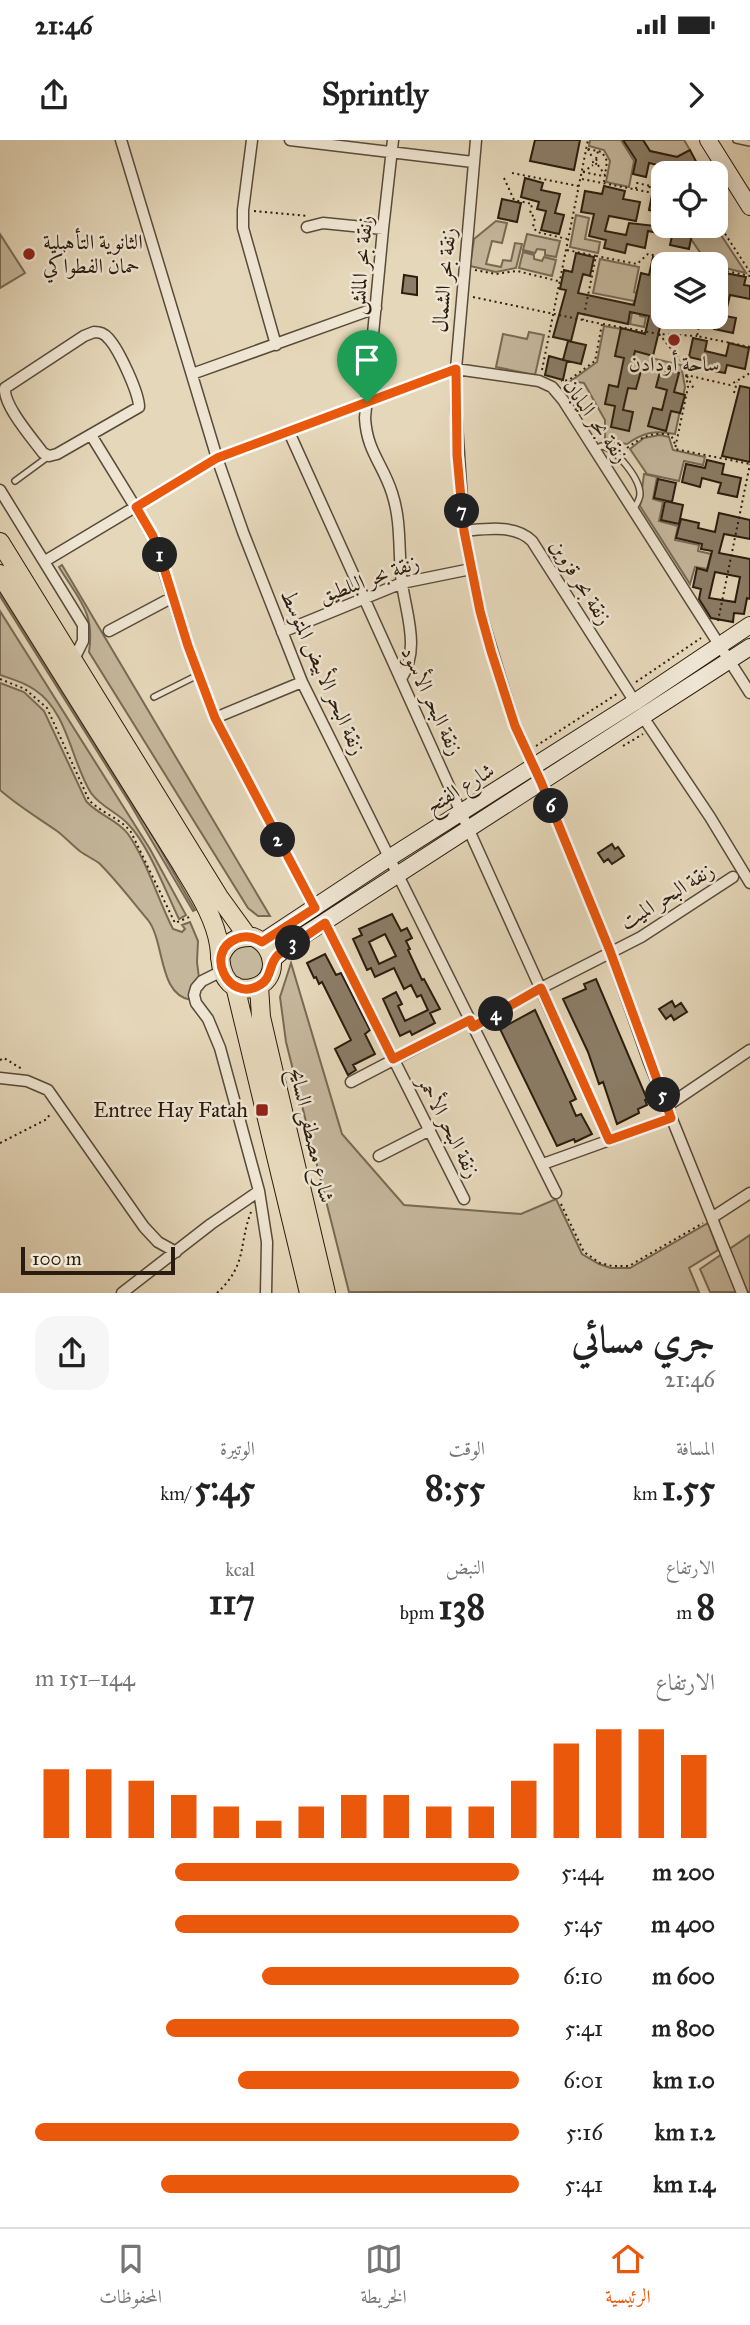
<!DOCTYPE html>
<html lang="ar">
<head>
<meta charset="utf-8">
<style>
	:root { --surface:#fff; --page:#f6f6f6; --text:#222; --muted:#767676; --line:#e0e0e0; --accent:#ea580c }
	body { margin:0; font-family:"IM FELL Great Primer",Amiri,serif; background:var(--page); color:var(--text); direction:rtl; height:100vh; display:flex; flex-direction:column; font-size:26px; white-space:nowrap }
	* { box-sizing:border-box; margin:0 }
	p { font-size:23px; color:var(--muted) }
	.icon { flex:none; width:38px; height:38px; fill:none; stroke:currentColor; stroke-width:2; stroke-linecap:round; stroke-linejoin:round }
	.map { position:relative; height:1153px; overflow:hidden; direction:ltr }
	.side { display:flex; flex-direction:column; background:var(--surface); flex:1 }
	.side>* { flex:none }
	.buttons { position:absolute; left:651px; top:21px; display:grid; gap:14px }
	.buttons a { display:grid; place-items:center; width:77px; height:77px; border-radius:14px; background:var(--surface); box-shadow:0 4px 18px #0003; font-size:35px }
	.scale { position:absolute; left:21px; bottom:18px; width:154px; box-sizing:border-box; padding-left:7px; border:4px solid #2a1c0e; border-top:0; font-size:19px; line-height:24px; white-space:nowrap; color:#2a1c0e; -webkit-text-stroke:5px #eee5d2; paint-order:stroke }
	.pin { position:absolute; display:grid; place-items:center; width:60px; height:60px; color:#fff; margin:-72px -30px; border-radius:50% 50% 50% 0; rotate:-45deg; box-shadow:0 0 7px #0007 }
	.pin .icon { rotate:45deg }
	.km { position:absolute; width:35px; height:35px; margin:-18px; border-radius:50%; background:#222; color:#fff; font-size:19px; line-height:35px; text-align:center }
	.round { display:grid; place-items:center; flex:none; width:74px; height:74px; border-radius:21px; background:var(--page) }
	.head { display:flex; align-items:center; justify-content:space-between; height:119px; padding:0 35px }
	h1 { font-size:38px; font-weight:800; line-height:52px }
	.figures { display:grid; grid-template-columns:repeat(3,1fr); gap:10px; height:119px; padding:7px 35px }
	.figures div { display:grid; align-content:center }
	.figures b { font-size:35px; font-weight:800 }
	.figures small { font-size:19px; font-weight:400 }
	.figures p { font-size:19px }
	.chart { height:196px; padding:14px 35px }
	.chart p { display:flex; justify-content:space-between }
	.chart svg { width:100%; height:126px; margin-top:7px; stroke:var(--accent); stroke-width:6 }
	ul { padding:0 35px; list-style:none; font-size:23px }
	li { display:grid; grid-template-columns:112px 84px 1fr; align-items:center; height:52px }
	li i { height:18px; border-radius:9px; background:var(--accent) }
	.status { display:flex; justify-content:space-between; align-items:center; height:49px; padding:0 35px; background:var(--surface); direction:ltr }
	.status svg { height:19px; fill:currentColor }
	header { display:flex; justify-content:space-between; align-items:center; height:91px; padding:0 35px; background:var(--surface); font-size:32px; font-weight:800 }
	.tabs { display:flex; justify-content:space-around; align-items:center; height:98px; border-top:2px solid var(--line); background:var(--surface); font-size:19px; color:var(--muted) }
	.tabs a { display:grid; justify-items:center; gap:4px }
	.tabs .selected { color:var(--accent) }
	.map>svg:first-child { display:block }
	.green { fill:#c5b79c; stroke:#786a55; stroke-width:2 }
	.building { fill:#8b7d67; stroke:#2a1c0e; stroke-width:2; fill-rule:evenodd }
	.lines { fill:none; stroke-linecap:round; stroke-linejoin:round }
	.lane-casing { stroke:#594b39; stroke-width:8 }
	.street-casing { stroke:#594b39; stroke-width:13 }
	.secondary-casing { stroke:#2a1c0e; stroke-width:18 }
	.primary-casing { stroke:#2a1c0e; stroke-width:20 }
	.path { stroke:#2a1c0e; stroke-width:2; stroke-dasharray:2 3.5; stroke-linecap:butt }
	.lane { stroke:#eee5d2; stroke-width:5 }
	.street { stroke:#eee5d2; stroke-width:10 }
	.secondary { stroke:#eee5d2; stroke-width:16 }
	.primary { stroke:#e5d7b9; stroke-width:18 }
	.route-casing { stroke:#fff; stroke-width:14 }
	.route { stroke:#ea580c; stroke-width:9 }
	.poi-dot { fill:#8f2418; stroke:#eee5d2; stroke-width:2.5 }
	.labels { text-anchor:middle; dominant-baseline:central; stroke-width:5; stroke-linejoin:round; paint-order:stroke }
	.poi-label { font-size:21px; fill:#2a1c0e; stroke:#eee5d2; text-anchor:start }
	.street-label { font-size:21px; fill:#2a1c0e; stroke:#eee5d2 }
</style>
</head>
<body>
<div class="status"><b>21:46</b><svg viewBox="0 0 49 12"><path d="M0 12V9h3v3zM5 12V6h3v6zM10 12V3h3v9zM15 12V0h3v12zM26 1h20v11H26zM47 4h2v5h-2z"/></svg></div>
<header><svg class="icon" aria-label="forward" viewBox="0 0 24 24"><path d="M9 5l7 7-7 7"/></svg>Sprintly<svg class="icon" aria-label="share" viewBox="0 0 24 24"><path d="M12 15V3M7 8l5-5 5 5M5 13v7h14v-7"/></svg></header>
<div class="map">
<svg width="750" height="1153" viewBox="0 0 750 1153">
	<rect width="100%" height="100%" fill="#e5d7b9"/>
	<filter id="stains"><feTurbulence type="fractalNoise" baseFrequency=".00286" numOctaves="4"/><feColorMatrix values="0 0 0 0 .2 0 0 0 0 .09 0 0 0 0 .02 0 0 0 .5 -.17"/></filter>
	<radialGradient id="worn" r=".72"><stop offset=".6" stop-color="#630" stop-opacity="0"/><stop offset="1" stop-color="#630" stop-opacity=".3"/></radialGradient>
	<path class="green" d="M590,0H621L634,21L629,47L606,42L610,21L604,10L589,6Z
		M643,0H684L690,10L677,17L650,11Z
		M576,75L589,78L585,99L600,102L598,113L570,107Z
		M496,81L507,83L502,103L492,101L486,124L501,127L503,120L511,121L515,103L522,104L516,128L496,132L470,126L474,99Z
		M682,86H715L746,133L708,124Z
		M0,94L25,133L0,148Z
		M527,94L560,101L556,117L545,115V110L537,109L535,113L523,110Z
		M523,112L534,115V119L542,121L544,117L556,120L552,136L519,128Z
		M600,119L639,127L634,152L644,155L640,176L646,177L644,187L630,184L634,161L593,153Z
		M604,186L656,195L651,218L681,225L685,247L675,294C655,290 644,292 627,304L605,301V280L584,243L571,241L597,222Z
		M529,192L544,195L535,235L496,227L503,194L527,199Z
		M660,295L669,297L673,310L705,317L703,325L684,321L679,341L647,334L630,309L644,298Z
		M644,334L657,337L653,359L663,362L659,381L678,386L675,400L699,405L698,411L711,414L707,429L695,427L690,444L640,366Z
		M62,425L270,776H258L248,768L89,512C95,472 79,460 59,427Z
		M0,452L156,702L195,770L193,771L129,662L0,456Z
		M0,471L150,709L186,775L179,779C166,752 148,704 128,684C117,672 101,667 91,653C71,621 68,572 35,550C24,542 12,539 0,535Z
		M0,543L24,552L44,571L86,661C98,675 118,680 128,694C148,723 157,758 173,789L182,792L185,789L182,785L190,782L198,801L197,822L199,838L192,845L191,860C158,855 165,802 148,780C132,761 117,741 99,723C93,719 87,716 81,712C72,705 65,697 57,691C37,677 18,666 0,650Z
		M228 823a18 18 0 1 1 36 0a18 18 0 1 1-36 0Z
		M291,823L342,994L404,1065L521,1074L556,1059L582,1114L599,1124L611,1128H630L708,1083L718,1110L689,1128L699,1152H349L286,902L280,857Z
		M750,1095V1152H710L700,1129Z"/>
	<path class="building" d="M535,0H580L574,30L530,21Z
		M623,0H643L650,11L677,17L690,10L699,27L688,33H674L675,29L649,23L646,37L633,34L636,20Z
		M525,38L543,43L541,50L560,54L555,73L564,75L559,94L541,90L546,71L537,69L539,62L521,57Z
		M604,46L625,51L623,59L640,62L636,81L609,76L605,91L626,95L629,83L655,86L657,72L649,70L653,50L663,52V86L693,89L689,109L670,105L672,96L648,91L645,108L627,104L625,113L604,108L606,100L589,96L594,74L581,72L585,51L602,54Z
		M502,59L521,63L517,82L498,78Z
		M576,113L594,117L590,136L583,134L578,153L634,165L641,133L649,135L653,117L663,120V138H659L654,162L661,163L658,177H689L686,188L661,183L653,216L635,211L631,228L641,231L636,249L628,248L623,270L633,272L629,291L611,287L615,266L605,264L609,245L618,247L624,218L615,216L621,188L645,194L649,176L630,172L628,184L578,173L571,201L553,197L566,150L560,149L564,130L572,132Z
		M725,133L746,137L744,145L750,146V159L730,155L725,176L736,178L733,193L714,189L717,172L716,150L721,151Z
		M404,135L417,137V155L402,153Z
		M693,198L707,201L705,211L726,216L729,203L749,208L745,229L727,225L725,233L704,229L706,221L689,217Z
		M568,201L586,205L581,224L563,220Z
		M549,216L567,221L563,240L545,235Z
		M661,228L679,233L674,252L685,255L680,273L671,271L666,291L648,286L653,268L662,270L667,250L656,247Z
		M740,246L750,248V322L722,316Z
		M707,320L724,324L722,334L741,338L737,357L718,353L721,343L702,338L700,347L682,342L686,324L705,328Z
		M658,339L676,343L672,362L654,358Z
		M665,361L683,365L679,384L661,380Z
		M719,373L750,380V399L724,394L719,413L750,419V459L747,458L744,474L734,473L733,482L711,478L699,459L701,449L693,447L697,428L707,431L712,411L701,409L702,404L676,398L681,379L699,383L698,388L715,392ZM715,432L740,437L735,462L709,458Z
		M612,704L615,709L618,707L624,716L612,724L608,719L604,722L598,713Z
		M392,774L401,791L407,788L412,798L406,801L410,809L408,810L422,840L424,839L440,869L430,873L435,883L412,895L410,891L400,896L383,859L396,852L402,864L398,866L405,881L428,870L421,855L417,857L411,845L404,849L394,828L375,837L371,828L367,830L353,799L362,795L359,789ZM385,794L396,816L379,824L369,802Z
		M325,814L336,835L341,833L370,890L365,894L375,914L353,925L356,930L348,935L335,909L351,900L322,842L319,844L316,837L314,838L307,823Z
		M596,839L647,959L645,960L647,965L638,969L639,973L617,984L603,942L599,944L588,912L563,859L586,849L584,844Z
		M672,861L675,867L681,863L687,872L674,880L671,875L666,879L659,869Z
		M535,870L576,959L570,962L576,976L581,974L592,994L575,1002L574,999L557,1006L500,889Z"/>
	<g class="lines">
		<defs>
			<path id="lane" d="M736,0L750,3
				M595,310L601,306C616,308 640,339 640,354C640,360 636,365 633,370
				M15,341L49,316
				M154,557L198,535"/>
			<path id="street" d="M121,0L217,318L243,392L302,542L556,1053
				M252,0L243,70V88L276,205
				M290,0L473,22
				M393,0L383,89L365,278C367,312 383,324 392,353C402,383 398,414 402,444C405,464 411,483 411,503C411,516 408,528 401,539
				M476,0L456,229V269L464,391L480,471L515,586L541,642L610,811L649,922L742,1153
				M307,87L323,83L383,89
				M94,192C100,192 104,193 109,199C119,210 139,253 139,267L57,314L49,316L43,313C32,298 3,265 5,248L84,196Z
				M192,234L376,168
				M289,292L609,1000
				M91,295L153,396L188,506L215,578L315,768
				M0,350L83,485V501L74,519
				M464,391C486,389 515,384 532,401L635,562
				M45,421L217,318L456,229L539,241L552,247L563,260L750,553
				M109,491L173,457
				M282,492L402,443L471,429
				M643,577L710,677L750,743
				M215,578L302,542
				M325,783L464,1059
				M222,831L202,841L196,848L194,855L196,863L208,879L220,908L259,1051L267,1102L266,1153
				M473,887L541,848L641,797L733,737
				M0,938L27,941L48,950L144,1087L158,1102L176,1112
				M351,942L470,880
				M667,966L750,910
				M379,1016L430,990
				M543,1024L671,978
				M713,1077L750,1053
				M122,1153L211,1084L259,1051"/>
			<path id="secondary" d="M708,0L750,67
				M262,802L389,718L635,562L750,485
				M273,819L295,801L750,507"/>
			<path id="primary" d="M0,402L219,757L248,797
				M0,434L180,722C195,748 214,774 219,805C221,817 219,830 228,841C233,848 243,850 252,848C280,842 277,806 253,797C236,796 226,802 220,818
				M235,846L309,1153
				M259,846L261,877L271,920L326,1153"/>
		</defs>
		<use href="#lane" class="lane-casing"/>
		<use href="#street" class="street-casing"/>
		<use href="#secondary" class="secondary-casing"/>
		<use href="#primary" class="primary-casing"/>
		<path class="path" d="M588,9L602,12L607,21L604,42
			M588,9L593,19
			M596,19L598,23L594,25L593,22L596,19L598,11
			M598,25L605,35
			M583,32L603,36
			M583,32L593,25
			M512,33L578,46
			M504,38L514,60L532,64L530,74L535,77L533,87L537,92L567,99
			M582,39L648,52L650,46L663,48
			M636,49L637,43L650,46
			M254,71L308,76
			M716,80L750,132
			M567,110L596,116L583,180
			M596,116L637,124L648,114L695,124
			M716,129L750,136
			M475,130L496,134L517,131L558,141
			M473,157L602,184L595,221L569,240L561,241
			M701,177L697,196L750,207
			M603,184L659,194L697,196
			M659,194L683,223L686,235L730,245L750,233
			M542,230L588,0
			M686,235L688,247L675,309L750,324
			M687,236L694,249
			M734,253L737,242
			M627,308C642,297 652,291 671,295L676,306
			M718,481L750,324
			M0,539L25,549L47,568L89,660C101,673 120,678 131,692L175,783L192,776
			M636,542L701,498
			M536,606L617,554
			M623,606L643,594
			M0,920L4,918L22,929
			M0,1003L47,979L50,974
			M561,1064L584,1112L600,1123L612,1126H629L703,1083
			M217,1153C248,1124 238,1106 251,1072"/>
		<use href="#lane" class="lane"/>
		<use href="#street" class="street"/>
		<use href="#secondary" class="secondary"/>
		<use href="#primary" class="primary"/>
	</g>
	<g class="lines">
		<defs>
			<path id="route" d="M456,229L457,315L464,391L480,471L491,511L515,586L541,642L610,811L671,978L609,1000L541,848L473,887L470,880L393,919L325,783L278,815C268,824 273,839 258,846C228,862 204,812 236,799C245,795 254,797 262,802L315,768L215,578L188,506L159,412L153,396L136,367L217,318Z"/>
		</defs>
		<use href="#route" class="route-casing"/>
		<use href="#route" class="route"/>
	</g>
	<g class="poi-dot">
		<circle cx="29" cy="114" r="7"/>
		<circle cx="674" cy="200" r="7"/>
		<rect x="255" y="963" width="14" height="14" rx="3.5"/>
	</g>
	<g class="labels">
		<g class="poi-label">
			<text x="43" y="102">الثانوية التأهيلية<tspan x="43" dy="24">حمان الفطواكي</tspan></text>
			<text x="674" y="224" text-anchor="middle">ساحة أودادن</text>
			<text x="248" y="970" text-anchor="end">Entree Hay Fatah</text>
		</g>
		<g class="street-label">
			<text transform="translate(361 125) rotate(-85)">زنقة بحر المانش</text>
			<text transform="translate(444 140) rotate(-85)">زنقة بحر الشمال</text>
			<text transform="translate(596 281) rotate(55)">زنقة بحر اليابان</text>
			<text transform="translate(369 439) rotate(-20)">زنقة بحر البلطيق</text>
			<text transform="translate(581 442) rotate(58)">زنقة بحر قزوين</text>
			<text transform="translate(323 532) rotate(66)">زنقة البحر الأبيض المتوسط</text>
			<text transform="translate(432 561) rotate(65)">زنقة البحر الأسود</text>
			<text transform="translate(460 648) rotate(-32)">شارع الفتح</text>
			<text transform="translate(667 756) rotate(-32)">زنقة البحر الميت</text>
			<text transform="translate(449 987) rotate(63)">زنقة البحر الأحمر</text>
			<text transform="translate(312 995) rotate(77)">شارع مصطفى السايح</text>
		</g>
	</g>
	<rect width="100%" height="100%" filter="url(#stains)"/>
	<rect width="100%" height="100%" fill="url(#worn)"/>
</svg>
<div class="buttons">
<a><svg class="icon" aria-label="locate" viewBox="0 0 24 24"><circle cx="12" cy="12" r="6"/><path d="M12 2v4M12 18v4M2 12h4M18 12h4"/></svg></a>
<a><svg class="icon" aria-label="layers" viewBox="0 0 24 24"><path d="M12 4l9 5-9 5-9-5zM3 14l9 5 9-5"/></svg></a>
</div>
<div class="scale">100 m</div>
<div class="pin" style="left:367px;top:262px;background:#1e9e55"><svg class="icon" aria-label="arrive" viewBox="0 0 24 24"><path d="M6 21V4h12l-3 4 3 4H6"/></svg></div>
<b class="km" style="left:160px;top:415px">1</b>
<b class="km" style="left:278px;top:700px">2</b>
<b class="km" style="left:293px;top:803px">3</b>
<b class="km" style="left:496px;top:874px">4</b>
<b class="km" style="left:663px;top:955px">5</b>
<b class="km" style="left:551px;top:666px">6</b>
<b class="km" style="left:462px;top:371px">7</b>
</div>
<section class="side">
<div class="head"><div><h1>جري مسائي</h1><p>21:46</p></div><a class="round"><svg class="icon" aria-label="share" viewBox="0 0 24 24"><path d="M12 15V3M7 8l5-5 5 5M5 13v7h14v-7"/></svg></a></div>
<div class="figures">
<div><p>المسافة</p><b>1.55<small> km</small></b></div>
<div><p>الوقت</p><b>8:55</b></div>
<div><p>الوتيرة</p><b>5:45<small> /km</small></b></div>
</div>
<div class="figures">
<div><p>الارتفاع</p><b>8<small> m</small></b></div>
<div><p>النبض</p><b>138<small> bpm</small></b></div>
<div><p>kcal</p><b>117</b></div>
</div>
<div class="chart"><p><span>الارتفاع</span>144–151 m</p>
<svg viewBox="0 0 160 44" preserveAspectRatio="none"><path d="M5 44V20M15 44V20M25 44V24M35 44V29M45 44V33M55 44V38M65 44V33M75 44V29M85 44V29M95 44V33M105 44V33M115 44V24M125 44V11M135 44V6M145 44V6M155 44V15"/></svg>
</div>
<ul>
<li><b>200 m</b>5:44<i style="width:71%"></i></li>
<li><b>400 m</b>5:45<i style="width:71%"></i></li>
<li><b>600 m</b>6:10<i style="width:53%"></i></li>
<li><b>800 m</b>5:41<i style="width:73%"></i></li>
<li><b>1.0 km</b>6:01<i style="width:58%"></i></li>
<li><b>1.2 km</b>5:16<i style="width:100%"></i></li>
<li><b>1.4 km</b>5:41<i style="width:74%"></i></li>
</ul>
</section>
<nav class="tabs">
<a class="selected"><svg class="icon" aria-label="home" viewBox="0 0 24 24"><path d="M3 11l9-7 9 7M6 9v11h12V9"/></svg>الرئيسية</a>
<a><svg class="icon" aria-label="map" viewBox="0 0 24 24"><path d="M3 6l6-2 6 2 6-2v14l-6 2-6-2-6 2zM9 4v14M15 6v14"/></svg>الخريطة</a>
<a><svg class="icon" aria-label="saved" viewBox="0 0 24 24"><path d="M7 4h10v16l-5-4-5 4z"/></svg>المحفوظات</a>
</nav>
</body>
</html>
